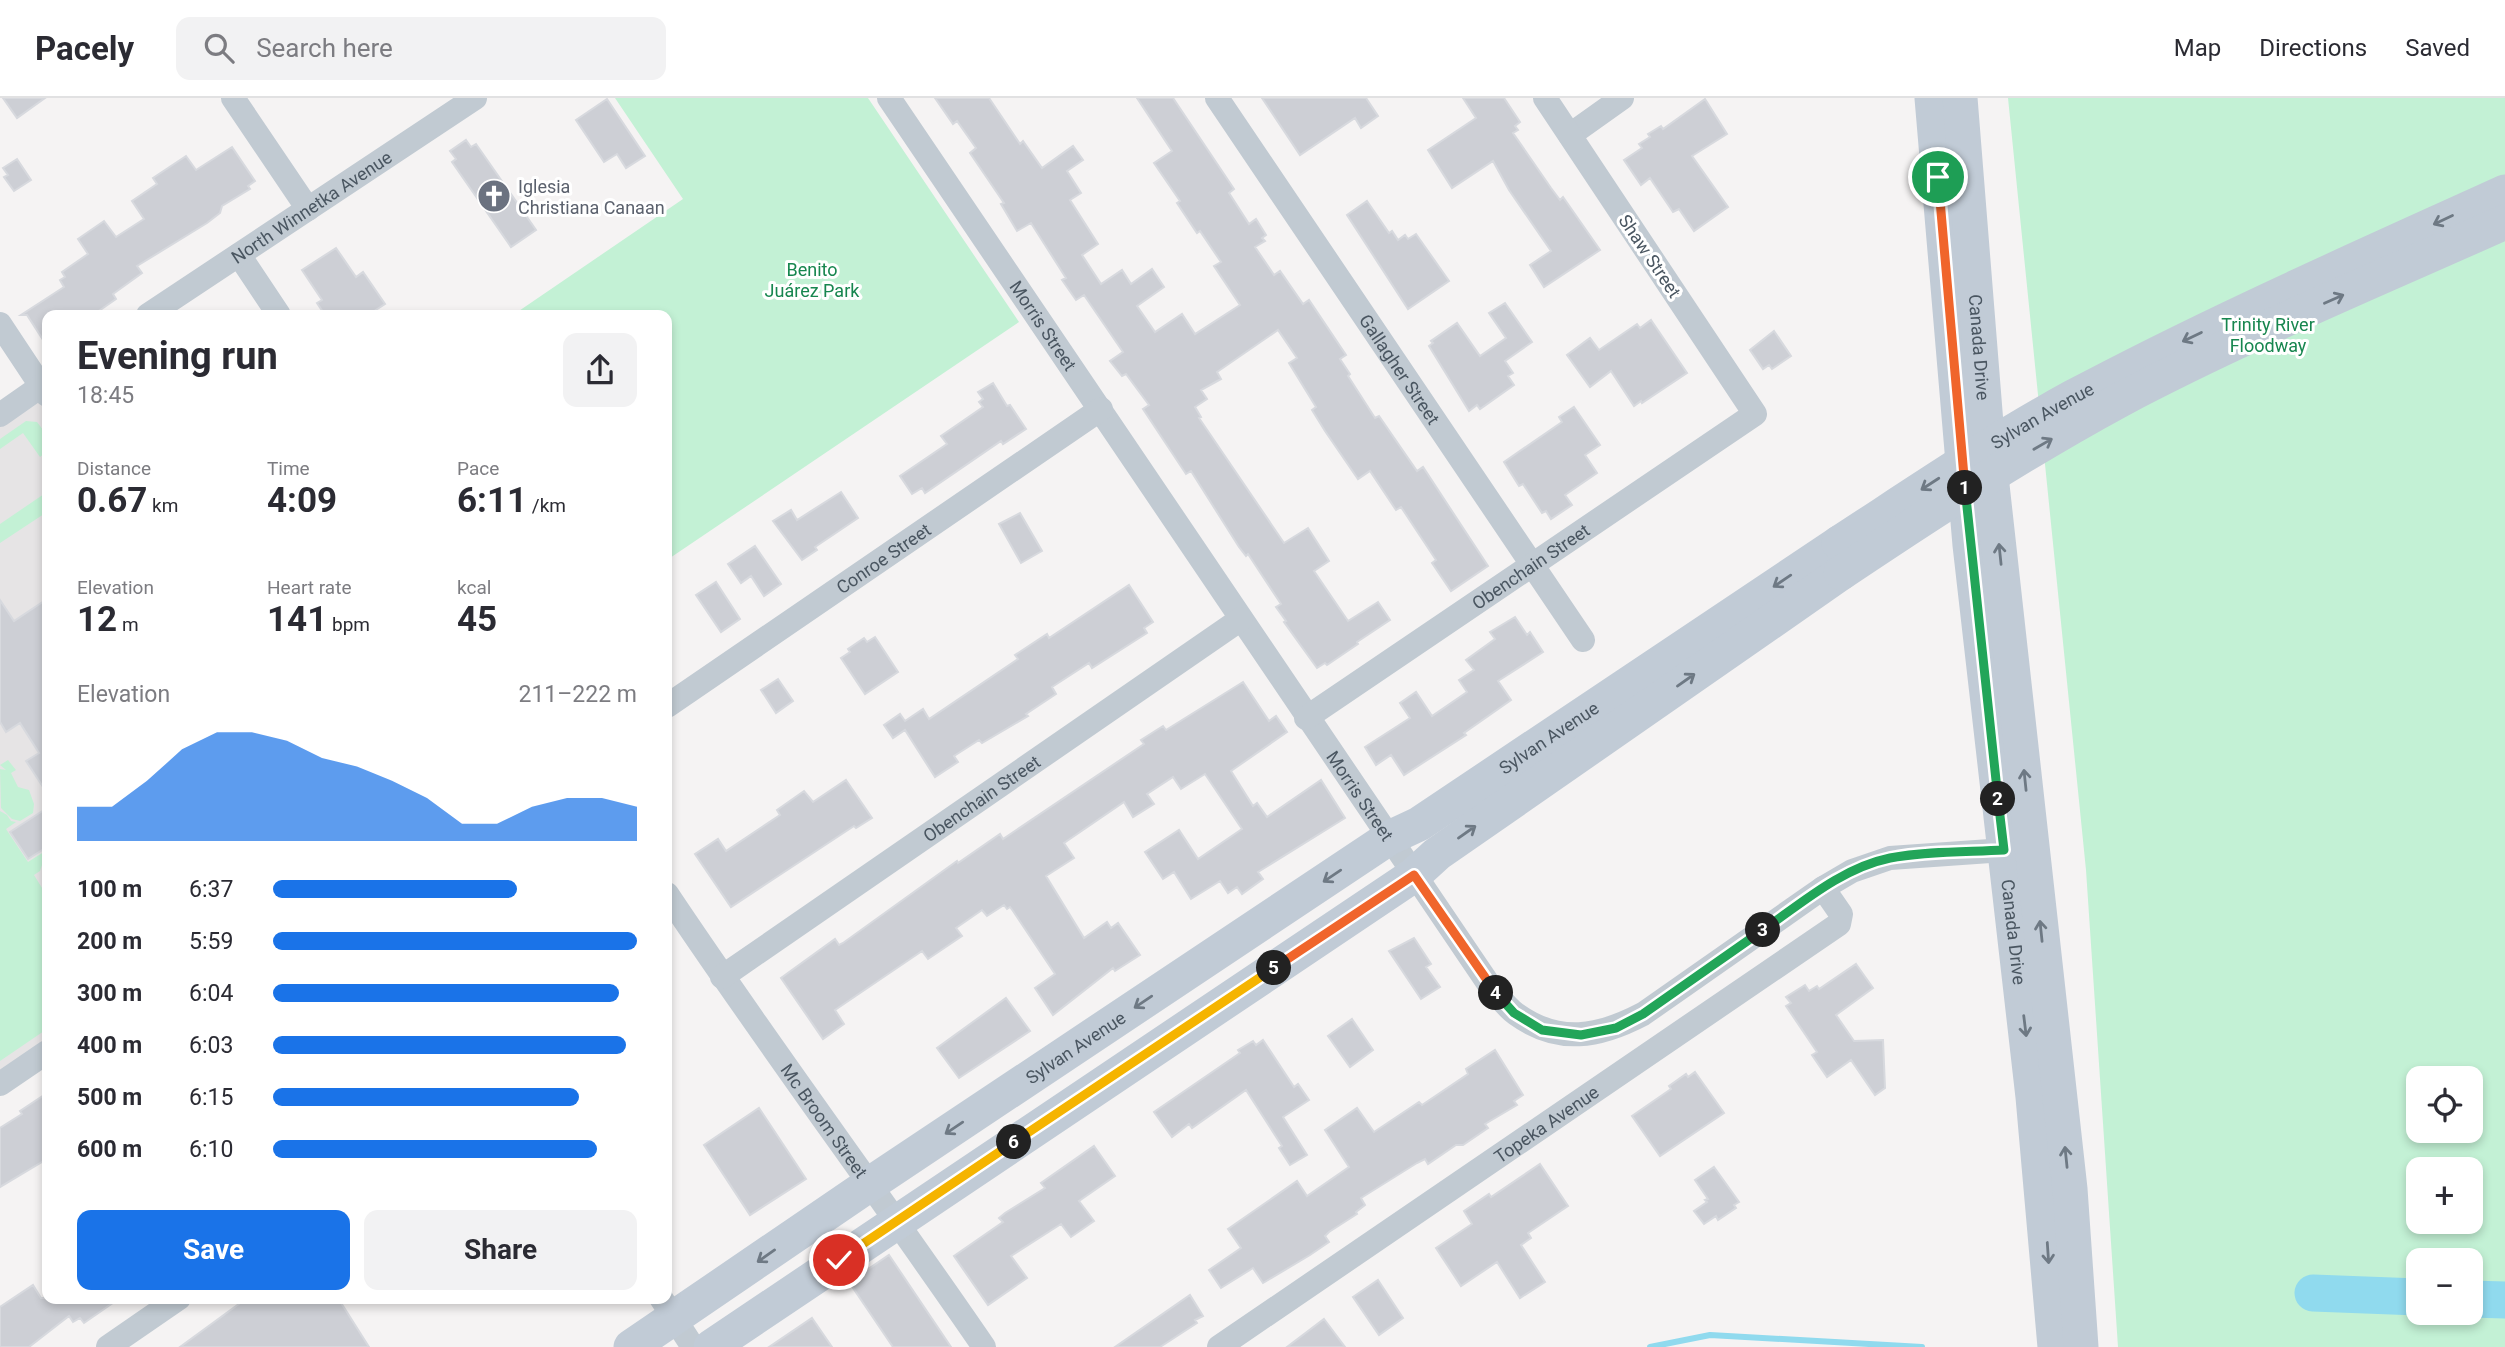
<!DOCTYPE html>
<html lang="en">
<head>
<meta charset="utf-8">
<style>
	:root { --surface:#fff; --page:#f2f2f3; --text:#2b2b33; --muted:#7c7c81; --line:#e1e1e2; --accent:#1a73e8 }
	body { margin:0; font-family:Roboto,sans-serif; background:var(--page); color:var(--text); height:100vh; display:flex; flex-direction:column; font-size:26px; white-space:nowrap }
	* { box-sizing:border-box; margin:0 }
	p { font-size:23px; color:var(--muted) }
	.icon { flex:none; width:38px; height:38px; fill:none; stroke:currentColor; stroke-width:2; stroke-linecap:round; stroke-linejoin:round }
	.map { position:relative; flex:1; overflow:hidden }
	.side { position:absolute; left:42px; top:212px; width:630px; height:994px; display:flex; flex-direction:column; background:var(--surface); border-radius:14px; box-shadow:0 4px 10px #0003 }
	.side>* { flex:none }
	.tools { position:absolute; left:2406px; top:968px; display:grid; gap:14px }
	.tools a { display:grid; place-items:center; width:77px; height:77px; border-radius:14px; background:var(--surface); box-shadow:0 4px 10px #0003; font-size:35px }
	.pin { position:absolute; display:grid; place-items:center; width:60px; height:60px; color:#fff; margin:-30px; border:4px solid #fff; border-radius:50%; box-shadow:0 2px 7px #0007 }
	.km { position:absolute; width:35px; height:35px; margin:-18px; border-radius:50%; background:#222; color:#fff; font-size:19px; line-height:35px; text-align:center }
	.round { display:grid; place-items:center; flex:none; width:74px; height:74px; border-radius:14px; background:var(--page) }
	.summary { display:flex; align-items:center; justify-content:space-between; height:119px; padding:0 35px }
	h1 { font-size:38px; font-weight:700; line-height:52px }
	.figures { display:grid; grid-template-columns:repeat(3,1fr); gap:10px; height:119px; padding:7px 35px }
	.figures div { display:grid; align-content:center }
	.figures b { font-size:35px; font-weight:700 }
	.figures small { font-size:19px; font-weight:400 }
	.figures p { font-size:19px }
	.chart { height:196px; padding:14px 35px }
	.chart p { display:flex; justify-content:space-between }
	.chart svg { width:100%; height:126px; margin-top:7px; fill:var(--accent); opacity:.7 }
	.cta { display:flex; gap:14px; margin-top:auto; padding:14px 35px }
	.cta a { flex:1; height:80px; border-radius:14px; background:var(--accent); color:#fff; font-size:28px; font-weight:700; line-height:80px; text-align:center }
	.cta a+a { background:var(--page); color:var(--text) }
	ul { padding:0 35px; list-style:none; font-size:23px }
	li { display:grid; grid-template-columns:112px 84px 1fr; align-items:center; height:52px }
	li i { height:18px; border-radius:9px; background:var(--accent) }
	header { display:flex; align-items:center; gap:42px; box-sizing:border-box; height:98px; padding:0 35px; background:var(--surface); border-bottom:2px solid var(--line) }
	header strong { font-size:33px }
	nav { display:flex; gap:38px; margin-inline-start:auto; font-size:24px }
	.search { width:490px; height:63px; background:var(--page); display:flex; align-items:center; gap:18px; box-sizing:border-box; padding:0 24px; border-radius:14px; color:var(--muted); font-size:26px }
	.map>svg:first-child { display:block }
	.education { fill:#e6e4e5 }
	.green { fill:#c3f1d5; fill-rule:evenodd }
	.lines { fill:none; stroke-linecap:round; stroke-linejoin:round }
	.stream { stroke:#90daee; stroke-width:6 }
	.river { stroke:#90daee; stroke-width:37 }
	.building { fill:#cdcfd5; stroke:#d7d9de; stroke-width:2 }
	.street { stroke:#c1cad2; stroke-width:24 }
	.secondary { stroke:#c1cbd6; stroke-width:35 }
	.secondary-bridge { stroke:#c1cbd6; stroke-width:35 }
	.oneway { stroke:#6e7984 }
	.split-1-casing { stroke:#fff; stroke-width:14 }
	.split-2-casing { stroke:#fff; stroke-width:14 }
	.split-3-casing { stroke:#fff; stroke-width:14 }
	.split-4-casing { stroke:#fff; stroke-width:14 }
	.split-5-casing { stroke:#fff; stroke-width:14 }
	.split-6-casing { stroke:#fff; stroke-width:14 }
	.split-7-casing { stroke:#fff; stroke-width:14 }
	.split-1 { stroke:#f0652b; stroke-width:9 }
	.split-2 { stroke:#22a559; stroke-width:9 }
	.split-3 { stroke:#22a559; stroke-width:9 }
	.split-4 { stroke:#22a559; stroke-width:9 }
	.split-5 { stroke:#f0652b; stroke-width:9 }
	.split-6 { stroke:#f5b400; stroke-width:9 }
	.split-7 { stroke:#f5b400; stroke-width:9 }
	.labels { text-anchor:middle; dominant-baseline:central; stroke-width:6; stroke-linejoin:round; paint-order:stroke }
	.worship-label { font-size:18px; fill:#5b616d; stroke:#fff; text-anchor:start }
	.street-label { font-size:18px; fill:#4a5661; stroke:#fff }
	.park-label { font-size:18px; fill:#17864f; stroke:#fff }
</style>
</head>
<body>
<header>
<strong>Pacely</strong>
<div class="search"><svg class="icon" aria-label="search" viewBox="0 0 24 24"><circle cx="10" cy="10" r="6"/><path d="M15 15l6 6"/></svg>Search here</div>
<nav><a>Map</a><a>Directions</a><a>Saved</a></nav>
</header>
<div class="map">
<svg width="2505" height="1249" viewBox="0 0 2505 1249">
	<rect width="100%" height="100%" fill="#f5f3f3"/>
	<path class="education" d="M47,297V953L0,985V317Z"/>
	<path class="green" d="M615,0H868L1019,224L667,462V217H513L683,101Z
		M2008,0H2505V1249H2118L2086,772ZM2418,980H2471V1032H2418ZM2418,1071H2471V1124H2418ZM2418,1162H2471V1214H2418Z
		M26,323L37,324L47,337V353L40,359L23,335L0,351V341Z
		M47,394V414L0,445V426Z
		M8,662L16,672L11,675L18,689L29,692L34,706L33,715L20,723L12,721L1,710L0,671L6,672L0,667Z
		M0,713L7,717L11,723L16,724L6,731L28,764L47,752L40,773L34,777L47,798V931L0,963Z"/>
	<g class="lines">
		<path class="stream" d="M1650,1249L1710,1237L1922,1249"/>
		<path class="river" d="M2313,1195L2418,1199
			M2471,1201L2505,1202"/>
	</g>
	<path class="building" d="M3,0H45L17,20Z
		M935,0H989L1020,46L1023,43L1042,70L1073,48L1083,62L1067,73L1081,95L1070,102L1098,146L1082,157L1101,186L1122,172L1131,186L1152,171L1164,189L1137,208L1155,234L1182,216L1195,236L1240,207L1214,168L1221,164L1200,133L1197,135L1177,105L1180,103L1154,65L1172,53L1137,0H1173L1234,91L1229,95L1249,126L1256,121L1266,137L1262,140L1265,143L1255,149L1274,177L1280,173L1303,206L1309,202L1346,257L1340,261L1350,276L1348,278L1375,320L1379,318L1417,373L1423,369L1488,468L1451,493L1432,465L1436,462L1401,409L1396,412L1370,373L1358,381L1325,333L1312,312L1316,309L1289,265L1297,260L1278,232L1217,274L1221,281L1201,292L1207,301L1195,309L1201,319L1199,320L1284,445L1308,430L1329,463L1314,473L1348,523L1378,504L1390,522L1357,544L1358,546L1327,567L1325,565L1317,570L1284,524L1286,523L1276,509L1281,506L1248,456L1246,458L1239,449L1191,373L1186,376L1143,311L1149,307L1126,276L1122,278L1110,263L1123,254L1084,197L1076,202L1062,182L1066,180L1031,125L1017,133L1001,106L1004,105L970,55L976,50L957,23L953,26Z
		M1262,0H1366L1378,18L1361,30L1355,20L1300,57Z
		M1463,0H1504L1520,24L1515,28L1518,32L1513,35L1551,90L1560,102L1563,99L1600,152L1544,189L1530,167L1551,153L1509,92L1493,63L1452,90L1428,52L1476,20Z
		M607,1L645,58L626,70L617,56L604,64L576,22Z
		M1705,1L1727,36L1692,58L1728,109L1694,133L1679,111L1673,114L1650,80L1641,87L1624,62L1642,50L1639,46L1650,39L1648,36L1661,28L1663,31Z
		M466,42L471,49L476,46L536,132L511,149L452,64L456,61L450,53Z
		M232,49L255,83L248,88L250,91L222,108L220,115L207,125L137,168L142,175L113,196L116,201L93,217H47V248L27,217H21L64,189L60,182L65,179L62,174L88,156L78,141L104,123L116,139L144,121L132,103L157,86L153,80L186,58L196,72Z
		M17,61L31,82L14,93L4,79L8,77L3,70Z
		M1367,103L1389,135L1392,133L1398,142L1405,137L1408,141L1416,136L1449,183L1408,211L1347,117Z
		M336,150L356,179L363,174L385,206L368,217H325L317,205L322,202L302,172Z
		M1505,205L1532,244L1505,263L1513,275L1508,278L1514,287L1480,311L1477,307L1469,313L1429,248L1433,245L1431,243L1457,225L1480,258L1506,240L1489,215Z
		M1651,222L1687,275L1642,305L1641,303L1634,308L1611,273L1590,289L1567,257L1590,240L1599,252L1637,226L1640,230Z
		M1774,233L1791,258L1772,271L1769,267L1763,271L1750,252Z
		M993,285L1007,308L1010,307L1026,331L1003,346L1001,343L925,395L922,390L912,396L900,378L947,346L941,338L983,309L979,304L983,301L978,294Z
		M1574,309L1600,347L1585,357L1597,375L1565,397L1572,407L1551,421L1546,413L1542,415L1523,386L1519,388L1504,364L1562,324L1559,319Z
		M841,394L858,420L815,449L817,452L802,462L773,423L791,412L797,422Z
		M1020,415L1042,453L1021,465L999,426Z
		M755,448L781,486L764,498L751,478L741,485L728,466Z
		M716,484L740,521L721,534L696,497Z
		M1129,487L1153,524L1144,530L1147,535L1092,570L1089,565L1052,589L1056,596L1026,616L1028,618L982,645L979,642L954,658L958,664L935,679L905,632L893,640L884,627L900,616L905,623L923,611L929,621L1018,561L1015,557L1047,536L1049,540Z
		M47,501V695L26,663L39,655L20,625L6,634L0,624V502L14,523Z
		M1515,519L1527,537L1530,534L1543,554L1498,583L1511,602L1464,635L1466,637L1404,677L1391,657L1376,667L1365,649L1410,620L1400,605L1416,594L1432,618L1467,594L1459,582L1474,572L1466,562L1495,541L1490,534Z
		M875,539L898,574L865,596L841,560L850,554L848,551L864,540L867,544Z
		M778,581L793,603L776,615L761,592Z
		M1243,584L1269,623L1276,618L1287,634L1231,673L1253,708L1257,705L1267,719L1321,682L1345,720L1258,774L1263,781L1242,796L1237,789L1228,795L1220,783L1191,801L1174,774L1163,781L1145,754L1179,732L1198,761L1242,731L1205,676L1181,691L1173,679L1147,696L1154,706L1133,719L1124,704L1064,745L1074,760L1046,778L1084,840L1107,824L1111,830L1118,825L1140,857L1115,873L1113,870L1053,917L1035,890L1055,876L1013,813L1010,809L1007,811L1004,807L987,818L982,812L956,830L962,838L928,861L922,853L835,912L844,926L823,941L781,880L835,841L839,847L843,845L957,763L958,765L1000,736L1003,741L1144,646L1141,642L1163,628L1166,632Z
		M846,682L872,720L856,730L854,728L731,809L695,756L718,741L726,753L780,717L777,712L804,693L813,704Z
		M47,710V749L28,761L10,734Z
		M1414,840L1431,866L1426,869L1440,889L1421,901L1389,853Z
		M1856,866L1873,890L1836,917L1854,943L1883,942L1885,990L1875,997L1851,962L1827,979L1812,957L1817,954L1786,908L1791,905L1786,899L1805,887L1809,893L1817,888L1819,891Z
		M1006,900L1030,933L959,980L937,950Z
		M1352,921L1373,952L1350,969L1328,938Z
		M1263,942L1294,989L1298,986L1309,1002L1283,1019L1307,1057L1290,1067L1279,1050L1282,1048L1246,992L1192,1030L1189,1026L1172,1039L1154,1014L1240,955L1238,952L1253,943L1256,947Z
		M1495,952L1523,997L1514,1003L1517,1007L1485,1026L1488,1030L1463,1047H1456L1428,1066L1425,1061L1417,1065L1361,1100L1365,1107L1356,1114L1357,1116L1329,1134L1325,1138L1329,1144L1310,1157L1263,1185L1253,1170L1221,1190L1209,1172L1241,1150L1228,1131L1297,1083L1307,1098L1349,1069L1325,1032L1357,1010L1374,1034L1419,1004L1422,1007L1468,976L1466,971Z
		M1695,974L1724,1015L1660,1058L1632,1018L1671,991L1669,988L1686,976L1688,979Z
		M47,995V1061L0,1089V1030L22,1016L20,1013Z
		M759,1010L806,1081L750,1117L704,1047Z
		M1094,1048L1115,1078L1079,1103L1094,1123L1071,1139L1061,1126L1011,1158L1027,1180L988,1207L954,1158L1003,1124L999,1120L1005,1115L1045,1090L1041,1085Z
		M1540,1066L1568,1108L1528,1135L1531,1140L1521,1147L1545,1184L1520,1200L1497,1164L1461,1188L1436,1150L1472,1126L1464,1113L1489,1096L1491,1099Z
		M1714,1069L1739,1104L1734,1107L1736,1110L1718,1122L1716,1118L1704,1126L1694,1113L1707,1104L1705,1102L1708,1101L1695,1082Z
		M889,1157L951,1249H893L849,1184Z
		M1378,1182L1403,1220L1379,1237L1353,1199Z
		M33,1187L41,1200H120L84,1225L80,1220L73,1224L69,1218L29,1249H0V1209Z
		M1190,1197L1203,1218L1195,1222L1197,1225L1160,1249H1115Z
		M247,1200H338L369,1249H180Z
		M812,1220L832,1249H769Z
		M1324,1221L1345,1249H1287Z"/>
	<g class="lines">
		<g class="street">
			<path d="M233,0L308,111"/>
			<path id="s1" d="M889,0C1091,295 1288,593 1490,888C1498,897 1506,909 1516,916C1559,947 1599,939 1643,916L1823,790L1852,773L1890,760L2019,751"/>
			<path id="s2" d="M1217,0L1583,542"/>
			<path d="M1570,37L1622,0"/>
			<path d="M239,157L279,217"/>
			<path id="s3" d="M148,217L475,0"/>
			<path d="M0,226L47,297"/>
			<path d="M0,317L47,284"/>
			<path id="s4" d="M667,608L1101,311"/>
			<path id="s5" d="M1306,620L1755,316L1545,0"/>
			<path id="s6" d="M667,796C769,949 880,1097 984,1249"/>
			<path id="s7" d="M722,879L1241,521"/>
			<path d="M0,986L47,954"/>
			<path d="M661,1200L693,1249"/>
			<path d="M108,1249L179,1200"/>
			<path id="s8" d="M1219,1249L1839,826L1841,816L1823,790"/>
		</g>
		<g class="secondary">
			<path id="s9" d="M1932,0L1970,447L2033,999L2055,1249"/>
			<path id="s10" d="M1960,0L1988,351L2070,1091L2081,1249"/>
			<path id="s11" d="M631,1249L870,1086L1389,740L1419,726L1839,445"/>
			<path d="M711,1249L1414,777L1437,756L1841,475"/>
		</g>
		<g class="secondary-bridge">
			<path id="s12" d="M1839,445C1916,395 1992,343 2073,299C2214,224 2360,160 2505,94"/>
			<path d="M1841,475C1932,414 2024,354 2120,302C2245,236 2376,182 2505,124"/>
		</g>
	</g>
	<defs><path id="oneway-shaft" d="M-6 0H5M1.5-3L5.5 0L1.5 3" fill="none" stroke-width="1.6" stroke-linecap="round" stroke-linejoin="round" transform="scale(1.75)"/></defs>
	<g class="oneway">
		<use href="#oneway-shaft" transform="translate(2443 122) rotate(155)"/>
		<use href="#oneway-shaft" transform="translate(2334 201) rotate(-24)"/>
		<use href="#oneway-shaft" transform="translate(2192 239) rotate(154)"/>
		<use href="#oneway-shaft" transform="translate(2043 346) rotate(-30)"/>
		<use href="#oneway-shaft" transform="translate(1930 386) rotate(147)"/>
		<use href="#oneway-shaft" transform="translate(2000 456) rotate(-96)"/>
		<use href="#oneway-shaft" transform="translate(1782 483) rotate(146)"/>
		<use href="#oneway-shaft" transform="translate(1686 582) rotate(-35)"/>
		<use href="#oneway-shaft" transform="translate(2025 682) rotate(-96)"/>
		<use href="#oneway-shaft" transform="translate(1467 734) rotate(-35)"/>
		<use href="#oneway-shaft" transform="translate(1332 778) rotate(146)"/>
		<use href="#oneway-shaft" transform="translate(2041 833) rotate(-96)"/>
		<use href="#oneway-shaft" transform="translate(1143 904) rotate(146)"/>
		<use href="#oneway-shaft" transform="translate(2025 928) rotate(83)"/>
		<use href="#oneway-shaft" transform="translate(954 1030) rotate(146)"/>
		<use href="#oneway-shaft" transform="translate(2066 1059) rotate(-96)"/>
		<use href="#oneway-shaft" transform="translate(2048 1155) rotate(86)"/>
		<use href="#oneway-shaft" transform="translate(766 1158) rotate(145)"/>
	</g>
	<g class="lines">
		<defs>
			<path id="split-1" d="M1938,79L1965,390"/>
			<path id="split-2" d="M1965,390L1998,701"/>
			<path id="split-3" d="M1763,832C1803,804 1842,770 1890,760C1927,753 1967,754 2004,752L1998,701"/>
			<path id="split-4" d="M1496,895L1514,915L1542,932L1581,937L1616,930L1643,916L1763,832"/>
			<path id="split-5" d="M1274,870L1414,777L1496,895"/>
			<path id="split-6" d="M1014,1044L1274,870"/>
			<path id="split-7" d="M839,1162L1014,1044"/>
		</defs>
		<use href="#split-1" class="split-1-casing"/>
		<use href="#split-2" class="split-2-casing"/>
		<use href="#split-3" class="split-3-casing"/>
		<use href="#split-4" class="split-4-casing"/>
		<use href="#split-5" class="split-5-casing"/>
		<use href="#split-6" class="split-6-casing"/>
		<use href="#split-7" class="split-7-casing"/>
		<use href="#split-1" class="split-1"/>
		<use href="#split-2" class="split-2"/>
		<use href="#split-3" class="split-3"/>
		<use href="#split-4" class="split-4"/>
		<use href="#split-5" class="split-5"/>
		<use href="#split-6" class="split-6"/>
		<use href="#split-7" class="split-7"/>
	</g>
	<defs>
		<symbol id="church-disc" viewBox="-11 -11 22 22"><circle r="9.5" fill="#6b7280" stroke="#fff"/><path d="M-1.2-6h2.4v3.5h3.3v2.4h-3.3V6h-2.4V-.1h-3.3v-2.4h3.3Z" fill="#fff"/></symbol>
	</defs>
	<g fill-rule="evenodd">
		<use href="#church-disc" x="475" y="79" width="38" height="38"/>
	</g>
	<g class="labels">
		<g class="worship-label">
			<text x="518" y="88">Iglesia<tspan x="518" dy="21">Christiana Canaan</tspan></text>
		</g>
		<g class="street-label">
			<text stroke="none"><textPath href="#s3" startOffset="196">North Winnetka Avenue</textPath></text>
			<text transform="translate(1650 158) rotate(56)">Shaw Street</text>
			<text stroke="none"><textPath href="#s1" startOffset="275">Morris Street</textPath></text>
			<text stroke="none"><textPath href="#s10" startOffset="250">Canada Drive</textPath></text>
			<text stroke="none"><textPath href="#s2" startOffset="327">Gallagher Street</textPath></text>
			<text stroke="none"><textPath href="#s12" startOffset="240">Sylvan Avenue</textPath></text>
			<text stroke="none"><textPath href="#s4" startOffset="262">Conroe Street</textPath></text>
			<text stroke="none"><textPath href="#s5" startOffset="271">Obenchain Street</textPath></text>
			<text stroke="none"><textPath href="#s11" startOffset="1102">Sylvan Avenue</textPath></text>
			<text stroke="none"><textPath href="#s1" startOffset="842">Morris Street</textPath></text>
			<text stroke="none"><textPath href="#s7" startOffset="315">Obenchain Street</textPath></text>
			<text stroke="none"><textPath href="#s9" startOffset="838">Canada Drive</textPath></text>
			<text stroke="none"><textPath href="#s11" startOffset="536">Sylvan Avenue</textPath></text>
			<text stroke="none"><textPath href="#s6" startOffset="276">Mc Broom Street</textPath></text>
			<text stroke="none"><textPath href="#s8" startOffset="396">Topeka Avenue</textPath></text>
		</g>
		<g class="park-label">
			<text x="812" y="171">Benito<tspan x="812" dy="21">Juárez Park</tspan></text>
			<text x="2268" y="226">Trinity River<tspan x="2268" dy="21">Floodway</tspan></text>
		</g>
	</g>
</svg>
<div class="tools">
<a><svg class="icon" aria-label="locate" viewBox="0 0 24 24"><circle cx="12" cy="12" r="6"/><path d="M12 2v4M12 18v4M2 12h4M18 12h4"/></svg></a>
<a>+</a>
<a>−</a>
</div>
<div class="pin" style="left:1938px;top:79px;background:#1e9e55"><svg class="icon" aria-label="arrive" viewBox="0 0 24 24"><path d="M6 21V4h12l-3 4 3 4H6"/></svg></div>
<div class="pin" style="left:839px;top:1162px;background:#d93025"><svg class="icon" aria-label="check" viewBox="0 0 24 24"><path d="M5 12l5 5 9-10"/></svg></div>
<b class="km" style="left:1965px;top:390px">1</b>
<b class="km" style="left:1998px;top:701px">2</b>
<b class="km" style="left:1763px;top:832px">3</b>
<b class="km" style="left:1496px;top:895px">4</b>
<b class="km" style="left:1274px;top:870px">5</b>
<b class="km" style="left:1014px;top:1044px">6</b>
<section class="side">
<div class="summary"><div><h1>Evening run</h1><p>18:45</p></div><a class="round"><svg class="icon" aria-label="share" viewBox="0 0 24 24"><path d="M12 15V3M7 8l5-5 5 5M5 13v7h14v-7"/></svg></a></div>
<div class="figures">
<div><p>Distance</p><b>0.67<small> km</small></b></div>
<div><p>Time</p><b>4:09</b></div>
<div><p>Pace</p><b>6:11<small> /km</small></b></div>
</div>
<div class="figures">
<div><p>Elevation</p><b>12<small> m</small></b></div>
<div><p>Heart rate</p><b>141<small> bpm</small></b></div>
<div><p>kcal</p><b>45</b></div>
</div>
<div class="chart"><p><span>Elevation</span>211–222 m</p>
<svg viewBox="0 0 160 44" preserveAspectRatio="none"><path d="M0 44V32L10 32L20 23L30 12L40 6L50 6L60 9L70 15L80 18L90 23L100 29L110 38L120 38L130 32L140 29L150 29L160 32V44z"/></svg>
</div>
<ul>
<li><b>100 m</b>6:37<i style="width:67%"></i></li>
<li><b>200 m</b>5:59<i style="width:100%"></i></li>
<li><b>300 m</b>6:04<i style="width:95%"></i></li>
<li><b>400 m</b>6:03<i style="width:97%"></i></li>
<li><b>500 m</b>6:15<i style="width:84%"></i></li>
<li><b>600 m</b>6:10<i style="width:89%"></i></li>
</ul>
<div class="cta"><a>Save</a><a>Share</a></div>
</section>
</div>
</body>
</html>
